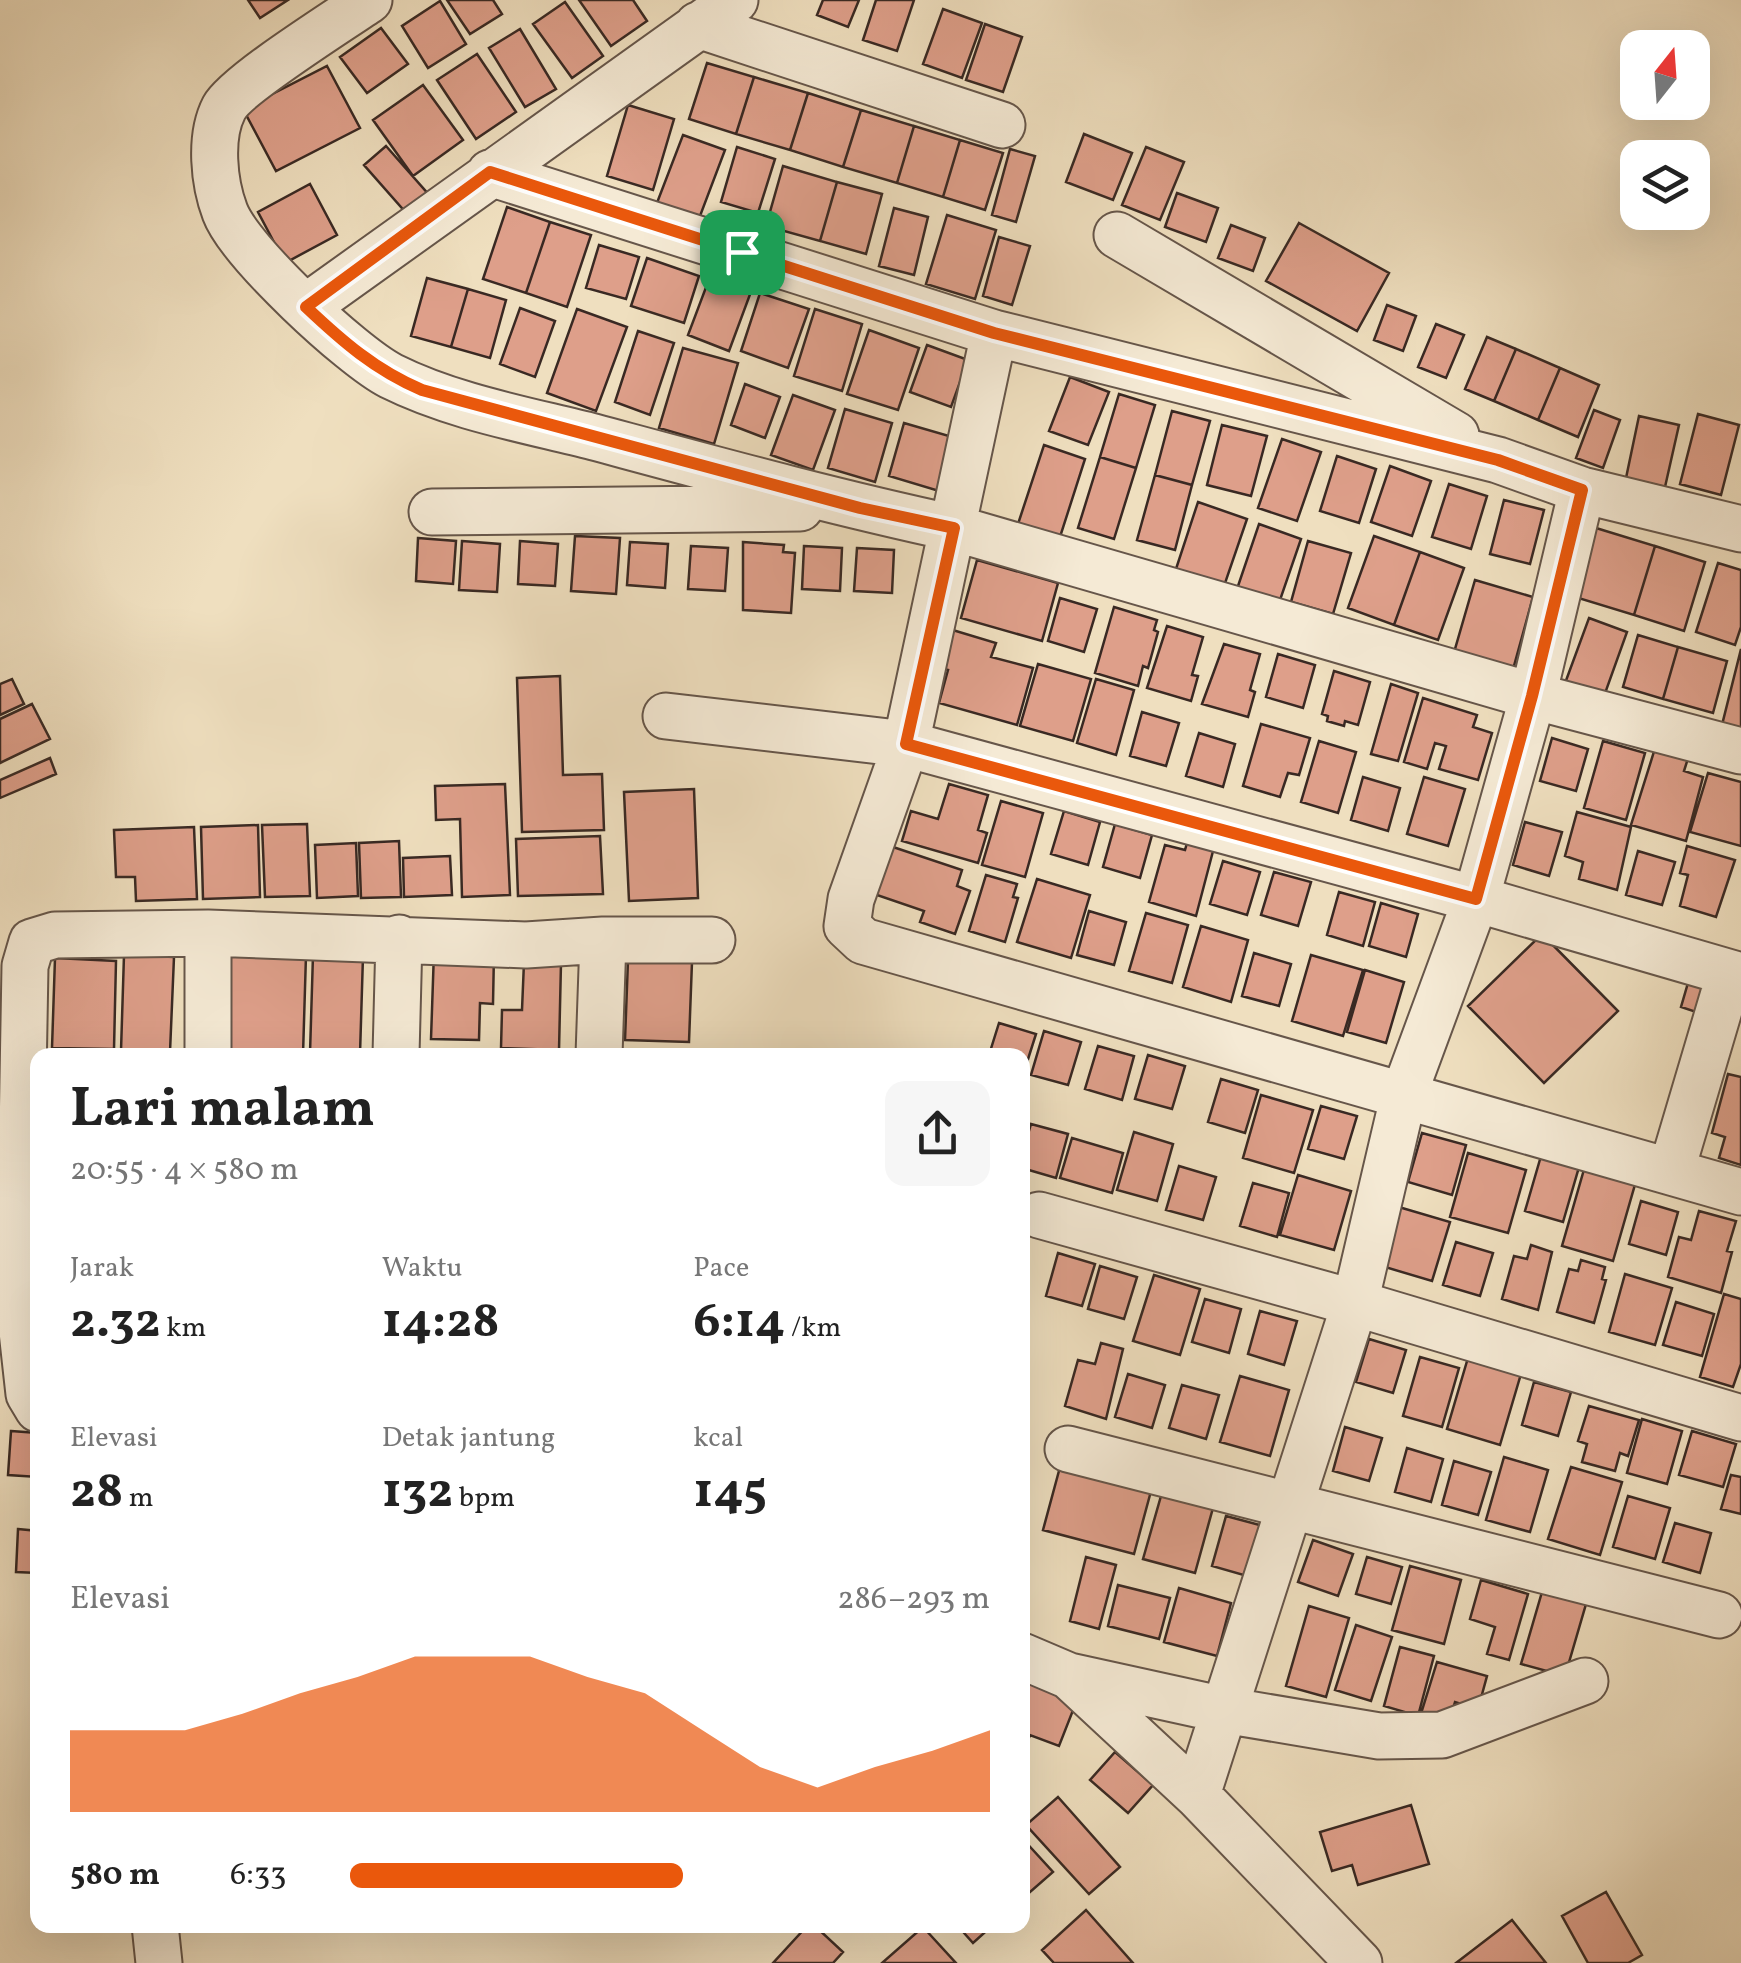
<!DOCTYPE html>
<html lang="id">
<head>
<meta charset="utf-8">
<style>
	:root { --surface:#fff; --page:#f6f6f6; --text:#222; --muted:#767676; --accent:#ea580c }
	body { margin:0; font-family:Vollkorn,serif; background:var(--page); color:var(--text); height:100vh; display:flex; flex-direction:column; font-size:38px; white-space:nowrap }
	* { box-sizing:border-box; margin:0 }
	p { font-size:32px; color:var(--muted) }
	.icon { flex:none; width:55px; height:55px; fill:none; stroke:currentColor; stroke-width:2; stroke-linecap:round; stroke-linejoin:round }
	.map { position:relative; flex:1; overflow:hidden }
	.drawer { position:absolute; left:30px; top:1048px; width:1000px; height:885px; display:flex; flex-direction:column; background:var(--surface); border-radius:20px; box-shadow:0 10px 40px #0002 }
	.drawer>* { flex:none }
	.needle { width:65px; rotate:17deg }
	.fabs { position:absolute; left:1620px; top:30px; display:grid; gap:20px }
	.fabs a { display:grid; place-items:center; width:90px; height:90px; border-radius:20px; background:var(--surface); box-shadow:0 10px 40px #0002; font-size:50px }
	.pin { position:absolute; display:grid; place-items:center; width:85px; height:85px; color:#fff; margin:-42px; border-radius:20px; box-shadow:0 5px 15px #0006 }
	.round { display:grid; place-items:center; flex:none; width:105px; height:105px; border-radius:20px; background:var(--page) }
	.headline { display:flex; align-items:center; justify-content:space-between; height:170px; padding:0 40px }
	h1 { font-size:55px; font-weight:700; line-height:75px }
	.stats { display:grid; grid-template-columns:repeat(3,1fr); gap:15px; height:170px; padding:10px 40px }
	.stats div { display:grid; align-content:center }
	.stats b { font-size:50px; font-weight:700 }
	.stats small { font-size:28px; font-weight:400 }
	.stats p { font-size:28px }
	.chart { height:280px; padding:20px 40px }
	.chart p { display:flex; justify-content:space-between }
	.chart svg { width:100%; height:180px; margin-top:10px; fill:var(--accent); opacity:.7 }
	ul { padding:0 40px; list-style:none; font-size:32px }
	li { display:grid; grid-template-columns:160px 120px 1fr; align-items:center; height:75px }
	li i { height:25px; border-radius:12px; background:var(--accent) }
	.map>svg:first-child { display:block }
	.building { fill:#de9f8a; stroke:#392923; stroke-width:2.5 }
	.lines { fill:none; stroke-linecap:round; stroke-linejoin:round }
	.street-casing { stroke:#66564a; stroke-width:49 }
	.street { stroke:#f5ead5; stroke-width:45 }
	.route-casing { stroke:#fff; stroke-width:20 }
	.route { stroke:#ea580c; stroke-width:12 }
</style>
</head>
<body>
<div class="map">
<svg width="1741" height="1963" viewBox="0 0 1741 1963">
	<rect width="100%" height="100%" fill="#efdfbf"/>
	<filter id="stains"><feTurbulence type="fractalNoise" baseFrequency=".002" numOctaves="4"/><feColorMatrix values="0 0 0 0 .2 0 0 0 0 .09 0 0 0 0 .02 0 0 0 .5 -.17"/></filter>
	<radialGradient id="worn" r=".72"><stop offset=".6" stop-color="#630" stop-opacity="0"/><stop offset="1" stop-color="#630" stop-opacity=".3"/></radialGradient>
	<path class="building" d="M248,0H288L260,18Z
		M447,0H493L502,14L470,34Z
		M579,0H633L647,21L611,46Z
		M823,0H859L848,27L817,15Z
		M876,0H914L897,51L863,40Z
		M440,1L466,44L428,68L402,26Z
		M565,2L603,56L572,78L533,24Z
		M943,9L982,23L962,78L923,64Z
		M985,24L1022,37L1003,92L966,80Z
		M381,28L408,64L367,93L340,57Z
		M520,29L556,89L525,107L489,48Z
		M477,54L516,112L476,139L437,80Z
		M707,63L754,77L736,134L689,119Z
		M327,66L360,128L276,171L243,109Z
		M754,77L808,93L790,150L736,134Z
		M423,85L463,140L413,176L373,120Z
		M808,93L861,110L843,167L790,150Z
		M628,105L674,119L653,190L607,176Z
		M861,110L914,126L897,183L843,167Z
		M914,126L960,140L943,197L897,183Z
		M1084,134L1132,153L1113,200L1066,182Z
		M683,135L725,150L697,224L655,208Z
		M960,140L1003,153L985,210L943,197Z
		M386,146L430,196L408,215L364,165Z
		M737,147L775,159L758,213L721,202Z
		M1146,147L1184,162L1160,220L1122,205Z
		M1010,149L1035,156L1016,222L992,215Z
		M783,166L837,182L820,241L766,226Z
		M837,182L882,194L866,254L820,241Z
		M310,184L337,235L285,263L258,212Z
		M1177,193L1218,208L1206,242L1165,227Z
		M507,207L550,222L526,293L483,279Z
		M894,208L928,217L914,275L879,266Z
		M947,215L996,230L975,299L926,284Z
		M550,222L591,235L567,307L526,293Z
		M1299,223L1389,273L1357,331L1266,281Z
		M1231,225L1265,238L1253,271L1218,258Z
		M999,237L1030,246L1012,305L983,296Z
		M599,245L639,257L626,299L586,288Z
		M647,258L699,276L684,323L631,306Z
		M711,274L752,289L729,351L688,335Z
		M427,278L468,289L451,347L411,336Z
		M468,289L506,300L490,358L451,347Z
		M760,293L809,309L788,368L741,351Z
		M1387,305L1416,316L1403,351L1374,340Z
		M520,308L555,321L535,377L500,364Z
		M577,309L627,327L596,411L547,393Z
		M815,309L862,324L842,391L794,376Z
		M1436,324L1464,335L1446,378L1418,367Z
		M869,330L919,348L898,410L847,394Z
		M638,331L674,343L650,415L615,402Z
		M1487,337L1516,349L1494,401L1465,389Z
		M927,345L968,360L951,407L910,392Z
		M683,348L738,363L714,444L659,428Z
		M1516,349L1560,368L1538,420L1494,401Z
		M1560,368L1599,385L1578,437L1538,420Z
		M1070,377L1109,392L1088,445L1049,431Z
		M745,384L780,397L765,438L731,425Z
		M1119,394L1155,405L1136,468L1100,457Z
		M793,395L835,410L813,470L771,455Z
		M845,409L892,423L875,482L828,468Z
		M1594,410L1620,420L1603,468L1576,458Z
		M1172,411L1210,421L1192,485L1155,475Z
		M1698,414L1739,425L1721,495L1680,484Z
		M1639,416L1679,425L1665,487L1626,478Z
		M904,423L956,438L939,491L889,476Z
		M1222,425L1267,436L1251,496L1207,485Z
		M1282,439L1321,452L1297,521L1258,508Z
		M1044,445L1085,459L1060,537L1018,524Z
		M1337,456L1376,469L1359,523L1320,511Z
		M1100,457L1136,468L1114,539L1078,528Z
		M1390,466L1431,481L1412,536L1371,522Z
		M1155,475L1192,485L1175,550L1137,540Z
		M1449,484L1487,496L1471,549L1432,537Z
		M1504,500L1544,510L1530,564L1490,554Z
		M1198,502L1247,519L1222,592L1174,575Z
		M1259,524L1301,539L1279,603L1237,589Z
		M1596,528L1655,546L1634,615L1575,597Z
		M575,536L620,538L616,594L571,591Z
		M1374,536L1420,552L1394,625L1348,608Z
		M418,538L456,541L453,584L416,581Z
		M462,541L500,544L497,592L459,590Z
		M520,541L558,544L555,586L518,584Z
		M1308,541L1351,553L1333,614L1291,602Z
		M630,542L668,544L665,588L627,585Z
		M743,542L784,545L783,552L795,553L791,613L743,610Z
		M691,546L728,548L725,591L688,589Z
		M804,546L842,548L840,591L802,589Z
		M1655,546L1705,562L1684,631L1634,615Z
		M857,548L894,550L892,593L854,591Z
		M1420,552L1464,568L1438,640L1394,625Z
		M977,560L1058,583L1042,641L961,618Z
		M1718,563L1741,570V627L1735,645L1696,632Z
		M1475,580L1533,597L1512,673L1453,656Z
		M1060,598L1097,609L1084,652L1048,641Z
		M1114,607L1157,620L1154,630L1158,632L1148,668L1143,666L1138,686L1095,673Z
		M1589,618L1627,632L1603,699L1564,686Z
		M1167,626L1203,637L1192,675L1198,676L1191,701L1147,688Z
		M946,628L996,643L991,657L1033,668L1017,725L939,703L948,670L934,667Z
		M1638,635L1678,647L1663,699L1623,687Z
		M1224,644L1260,654L1250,690L1255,692L1248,717L1202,704Z
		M1678,647L1727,661L1713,713L1663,699Z
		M1741,649V731L1722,725Z
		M1278,654L1315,665L1303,708L1266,697Z
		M1038,664L1091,679L1073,741L1020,726Z
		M1334,671L1370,682L1358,725L1345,721L1344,726L1327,721L1328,716L1322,714Z
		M560,676L563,775L602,774L604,830L522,832L517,678Z
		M12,679L24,704L0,715V684Z
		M1096,679L1134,690L1116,755L1077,743Z
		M1391,684L1418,693L1398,761L1371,754Z
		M1423,698L1477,715L1473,727L1492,733L1478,780L1439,769L1446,746L1435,743L1427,769L1404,762Z
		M32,704L50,739L0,763V719Z
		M1142,712L1179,723L1166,766L1130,756Z
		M1261,724L1310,738L1299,775L1288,773L1280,797L1243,786Z
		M1199,733L1235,744L1223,787L1186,776Z
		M1552,738L1588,749L1576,791L1540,781Z
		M1319,741L1356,752L1338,813L1301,802Z
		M1603,741L1645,753L1626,820L1584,808Z
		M1657,742L1690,752L1684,771L1703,777L1686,841L1631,825Z
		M50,758L56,774L0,798V780Z
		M1708,773L1741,782V846L1690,832Z
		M1363,777L1400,788L1388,831L1351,820Z
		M1424,777L1465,789L1448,846L1407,834Z
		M505,784L510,895L462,897L460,819L436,820L435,786Z
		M949,784L988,795L978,830L987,833L978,863L902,841L911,811L938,819Z
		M694,789L698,898L629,901L624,792Z
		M1001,801L1043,813L1025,877L982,865Z
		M1064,811L1100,822L1088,865L1051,854Z
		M1577,812L1631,827L1617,890L1579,879L1583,862L1565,856Z
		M1525,822L1562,832L1549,876L1513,865Z
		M307,824L310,896L265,897L262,825Z
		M1115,824L1152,835L1140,878L1103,867Z
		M258,825L260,897L203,899L201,827Z
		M194,827L197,899L136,901L135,877H116L114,830Z
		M1191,829L1217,836L1196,916L1149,902L1165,845L1185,850Z
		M600,836L603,894L518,896L516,839Z
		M399,841L401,897L361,898L359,843Z
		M356,843L358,896L317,898L315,845Z
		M890,846L962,870L957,886L970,891L955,934L920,922L924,911L874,894Z
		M1687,846L1735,860L1716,917L1680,906L1688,875L1680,873Z
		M1638,851L1675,862L1662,905L1626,895Z
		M450,856L452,895L404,897L403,858Z
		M1223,861L1260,872L1247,915L1210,904Z
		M1274,872L1311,882L1298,926L1261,915Z
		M986,875L1017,884L1013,897L1018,898L1005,942L969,931Z
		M1037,879L1090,895L1071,958L1017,942Z
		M1339,892L1375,902L1363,946L1327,935Z
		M1381,903L1418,914L1406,957L1369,946Z
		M1089,911L1126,922L1114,965L1077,955Z
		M1146,913L1188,925L1172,983L1129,971Z
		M1201,926L1248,940L1231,1002L1183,987Z
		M1542,934L1618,1011L1544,1083L1468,1006Z
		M434,951L494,953L493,1004L480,1003L479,1040L431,1039Z
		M222,952L306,955L303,1055L219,1054Z
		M1254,953L1291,964L1279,1006L1242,996Z
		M124,955L174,957L170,1052L121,1051Z
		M313,955L363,956L360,1054L310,1053Z
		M1311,955L1363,970L1343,1036L1292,1021Z
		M55,958L116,961L114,1049L52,1048Z
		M628,960L692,962L689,1042L625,1040Z
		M524,962L561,963L559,1050L501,1048L502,1010H522Z
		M1365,970L1404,982L1386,1043L1347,1032Z
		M1690,976L1714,983L1705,1015L1681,1007Z
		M999,1023L1036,1034L1022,1078V1055H989Z
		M1044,1031L1081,1042L1068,1085L1031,1075Z
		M1098,1046L1134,1056L1122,1100L1085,1089Z
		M1148,1055L1185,1066L1172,1109L1135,1099Z
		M1728,1074L1741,1077V1165L1719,1158L1725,1137L1712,1133Z
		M1221,1079L1258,1090L1245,1133L1208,1122Z
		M1261,1095L1313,1110L1294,1173L1243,1158Z
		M1321,1106L1357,1116L1344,1159L1308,1149Z
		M1031,1124L1068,1134L1056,1178L1022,1168V1155Z
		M1134,1132L1173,1144L1157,1201L1117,1190Z
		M1422,1133L1466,1145L1452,1195L1408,1182Z
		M1072,1138L1123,1153L1112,1193L1060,1178Z
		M1468,1153L1526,1170L1508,1233L1450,1217Z
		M1541,1156L1579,1167L1563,1222L1525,1211Z
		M1179,1166L1216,1177L1203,1220L1166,1210Z
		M1585,1166L1636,1181L1613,1261L1562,1246Z
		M1298,1175L1351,1191L1334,1250L1280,1235Z
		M1253,1183L1289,1193L1277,1237L1240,1226Z
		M1641,1201L1678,1212L1666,1255L1629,1244Z
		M1392,1205L1450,1222L1432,1281L1375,1264Z
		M1699,1211L1736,1221L1727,1251L1732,1252L1721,1293L1668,1277L1679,1237L1691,1240Z
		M1456,1242L1493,1253L1480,1296L1443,1285Z
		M1531,1245L1552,1252L1538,1310L1502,1299L1514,1256L1527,1259Z
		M1058,1253L1095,1264L1082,1306L1046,1296Z
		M1581,1260L1605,1267L1602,1279L1606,1280L1594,1323L1557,1312L1569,1269L1578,1271Z
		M1100,1266L1137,1277L1124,1319L1088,1309Z
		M1625,1274L1672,1288L1655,1345L1609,1332Z
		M1154,1275L1200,1289L1180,1355L1133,1341Z
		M1724,1294L1741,1299V1364L1733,1387L1700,1377Z
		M1205,1299L1241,1309L1229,1353L1192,1342Z
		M1676,1302L1714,1314L1702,1356L1663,1345Z
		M1260,1311L1297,1321L1284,1365L1248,1354Z
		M1369,1339L1406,1350L1393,1393L1356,1382Z
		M1101,1343L1123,1349L1106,1419L1065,1406L1078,1360L1095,1364Z
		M1470,1351L1523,1367L1500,1445L1447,1429Z
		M1420,1357L1459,1368L1442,1427L1403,1416Z
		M1128,1374L1165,1385L1152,1428L1115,1417Z
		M1240,1376L1289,1390L1270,1456L1220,1442Z
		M1534,1382L1571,1392L1558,1436L1522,1425Z
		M1182,1385L1219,1395L1206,1439L1169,1428Z
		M1589,1406L1639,1420L1628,1456L1620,1453L1615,1471L1582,1462L1587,1444L1578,1441Z
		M1642,1419L1682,1431L1667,1484L1627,1473Z
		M1345,1427L1382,1438L1369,1481L1333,1471Z
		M11,1431L38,1433V1477L8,1475Z
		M1692,1431L1736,1444L1723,1487L1679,1475Z
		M1407,1448L1443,1459L1431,1502L1395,1492Z
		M1063,1456L1154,1480L1134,1554L1043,1530Z
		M1504,1457L1548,1470L1530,1532L1486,1520Z
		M1454,1461L1491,1472L1478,1515L1442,1505Z
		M1571,1467L1622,1482L1600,1555L1548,1539Z
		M1731,1475L1741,1477V1514L1721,1509Z
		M1165,1482L1216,1497L1195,1573L1143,1559Z
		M1628,1496L1670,1508L1655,1559L1613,1547Z
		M1226,1516L1267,1527L1254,1578L1212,1566Z
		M1675,1523L1711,1533L1700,1573L1663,1562Z
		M18,1529L38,1531V1573L16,1572Z
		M1313,1540L1353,1554L1338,1596L1298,1582Z
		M1086,1557L1116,1565L1099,1629L1070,1621Z
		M1367,1557L1402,1567L1391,1604L1356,1594Z
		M1410,1566L1461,1580L1444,1644L1392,1630Z
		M1481,1580L1528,1594L1509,1660L1487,1654L1495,1627L1470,1619Z
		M1118,1585L1170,1598L1159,1639L1108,1626Z
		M1179,1588L1231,1603L1217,1656L1164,1642Z
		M1542,1592L1586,1604L1565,1676L1521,1664Z
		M1309,1606L1349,1618L1326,1697L1286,1686Z
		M1356,1625L1392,1637L1371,1701L1335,1690Z
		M1400,1647L1434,1656L1418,1716L1384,1706Z
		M1437,1662L1487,1676L1478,1709L1455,1702L1448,1725L1420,1717Z
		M1022,1674L1079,1695L1059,1746L1030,1735L1022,1756Z
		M1115,1752L1153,1785L1128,1813L1090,1780Z
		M1058,1797L1120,1867L1089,1894L1026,1825Z
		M1411,1805L1429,1864L1358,1885L1352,1865L1332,1871L1320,1832Z
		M1022,1838L1053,1872L1022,1899Z
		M1606,1892L1642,1955L1628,1963H1588L1562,1916Z
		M1086,1910L1133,1963H1054L1042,1950Z
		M1512,1920L1546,1963H1456Z
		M808,1925H814L843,1952L833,1963H773Z
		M957,1925H993L973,1943Z
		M923,1927L956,1963H882Z"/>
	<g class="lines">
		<defs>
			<path id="street" d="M369,0C340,20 236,85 224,108C209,137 214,183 225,212C240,252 352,356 391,376C453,407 527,420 594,437C713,469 833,502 954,528L1533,696L1741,751
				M698,25L1002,125
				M490,173L994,333L1498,460L1582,490L1741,529
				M1117,235L1456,435
				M306,307L735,0
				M994,333L906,744L851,899L847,926L863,941L1741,1192
				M432,512L800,508
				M666,716L906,744L1476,899L1741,976
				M603,940H712
				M208,1055V933
				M396,1055L399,938
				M1671,1172L1730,973
				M1039,1215L1355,1303L1741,1418
				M38,1409L29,1394L19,1304L25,966L32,942L55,935L208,933L526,945L603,940L599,1055
				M1068,1449L1719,1615
				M1022,1656L1069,1676L1197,1795L1359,1963
				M1069,1676L1224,1710L1379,1736L1442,1735L1585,1681
				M1197,1795L1355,1303L1404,1094L1476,899L1533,696L1582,490
				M155,1925L159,1963"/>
		</defs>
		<use href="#street" class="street-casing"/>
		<use href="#street" class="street"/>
	</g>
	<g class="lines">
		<defs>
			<path id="route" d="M490,172L994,333L1498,460L1582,490L1532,696L1476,899L906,744L954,528L860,508L422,390C375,370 342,341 306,307Z"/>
		</defs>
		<use href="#route" class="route-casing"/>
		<use href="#route" class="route"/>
	</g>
	<rect width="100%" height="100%" filter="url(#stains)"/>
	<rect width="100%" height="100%" fill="url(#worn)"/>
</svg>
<div class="fabs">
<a><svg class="needle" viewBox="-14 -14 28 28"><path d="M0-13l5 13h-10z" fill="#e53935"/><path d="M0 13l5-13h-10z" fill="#767676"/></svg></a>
<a><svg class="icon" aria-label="layers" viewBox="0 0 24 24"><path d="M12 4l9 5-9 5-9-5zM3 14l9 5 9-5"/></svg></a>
</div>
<div class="pin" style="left:742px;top:252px;background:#1e9e55"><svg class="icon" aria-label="arrive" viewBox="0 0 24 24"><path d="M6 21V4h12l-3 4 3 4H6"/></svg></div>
<section class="drawer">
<div class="headline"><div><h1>Lari malam</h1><p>20:55 · 4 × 580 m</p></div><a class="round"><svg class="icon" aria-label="share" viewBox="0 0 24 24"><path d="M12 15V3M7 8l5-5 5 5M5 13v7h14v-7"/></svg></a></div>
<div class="stats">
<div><p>Jarak</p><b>2.32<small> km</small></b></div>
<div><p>Waktu</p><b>14:28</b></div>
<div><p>Pace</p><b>6:14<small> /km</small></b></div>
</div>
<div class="stats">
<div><p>Elevasi</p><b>28<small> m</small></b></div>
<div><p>Detak jantung</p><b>132<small> bpm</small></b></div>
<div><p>kcal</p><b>145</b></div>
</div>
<div class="chart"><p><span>Elevasi</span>286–293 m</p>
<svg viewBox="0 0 160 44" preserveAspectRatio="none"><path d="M0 44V24L10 24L20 24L30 20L40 15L50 11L60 6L70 6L80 6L90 11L100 15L110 24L120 33L130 38L140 33L150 29L160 24V44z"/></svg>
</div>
<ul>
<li><b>580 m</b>6:33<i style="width:52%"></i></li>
</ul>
</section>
</div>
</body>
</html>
